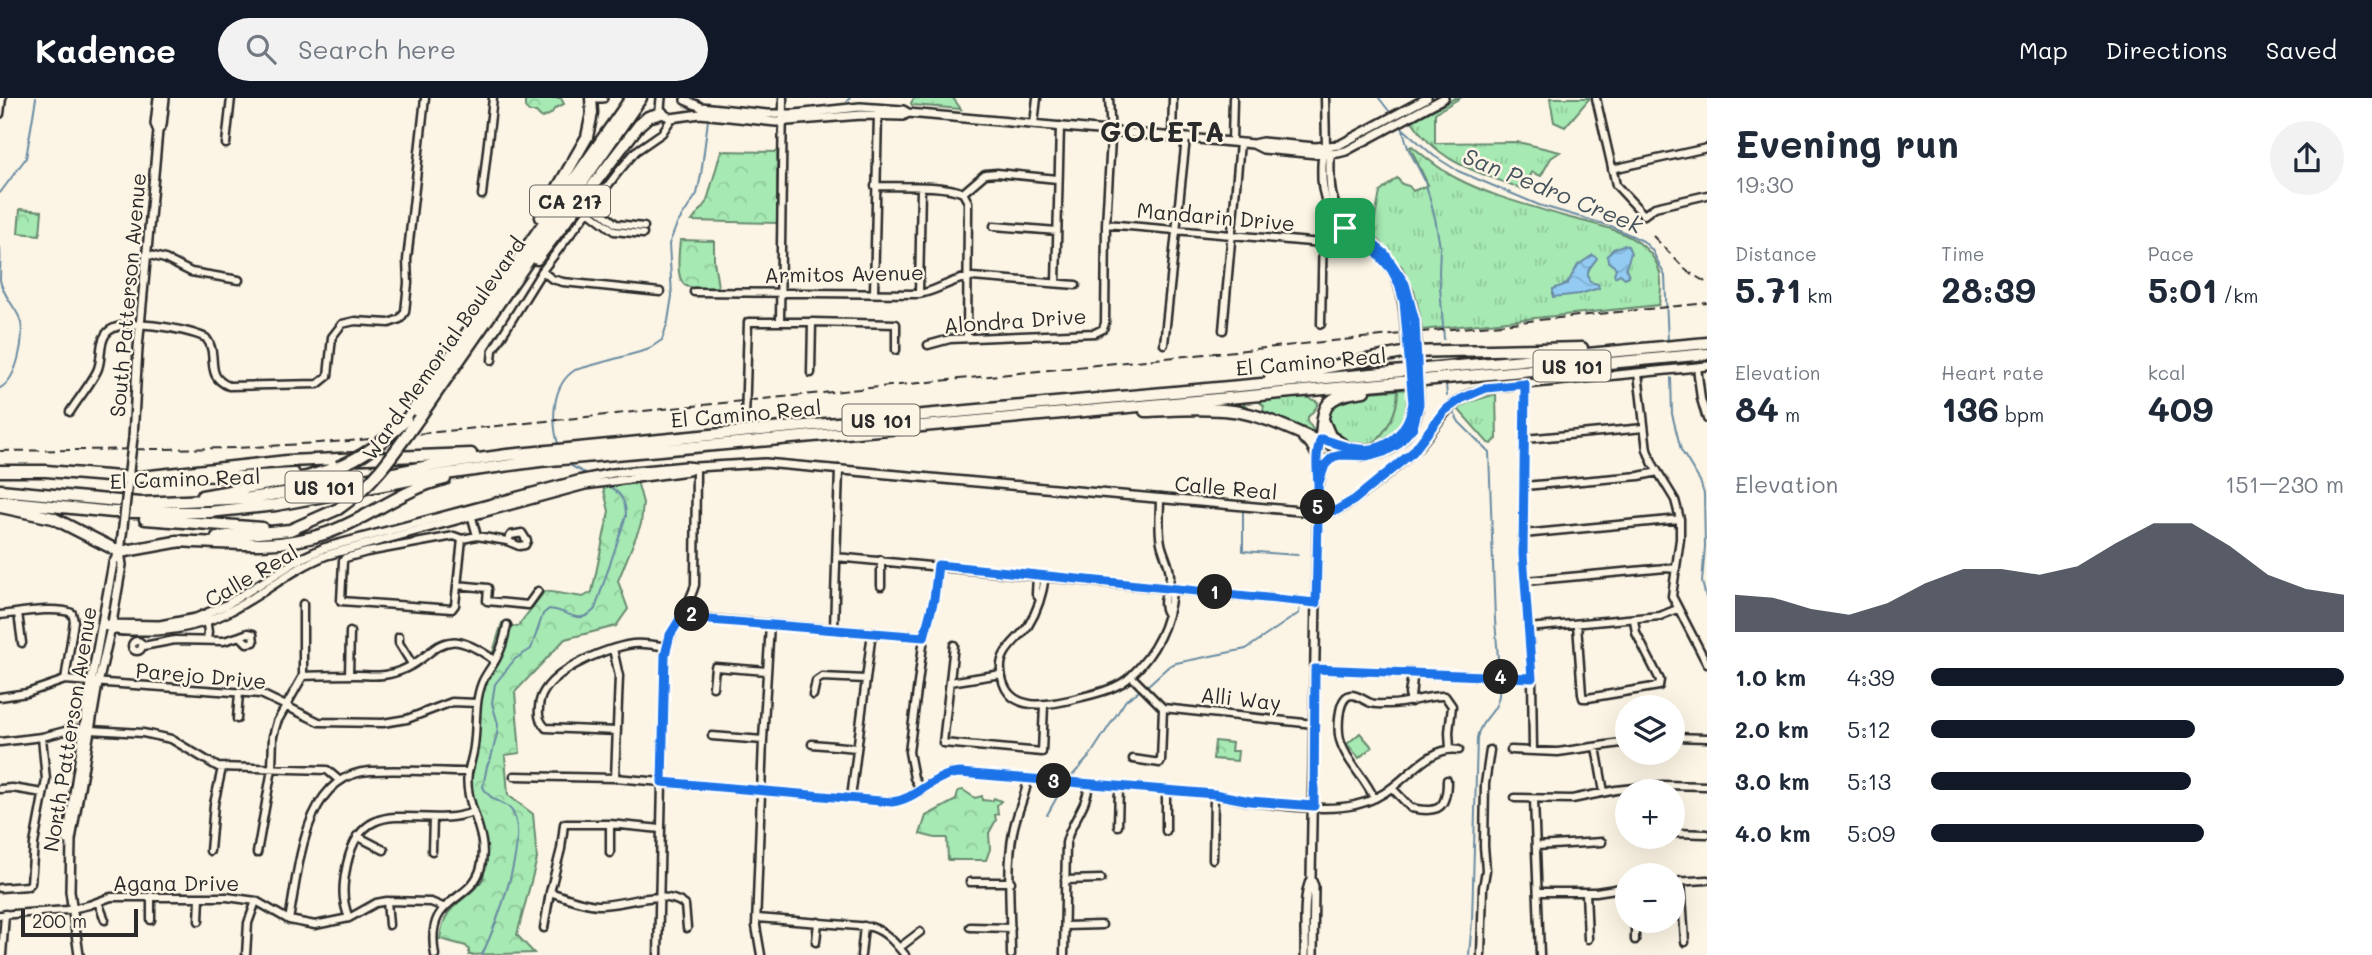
<!DOCTYPE html>
<html lang="en">
<head>
<meta charset="utf-8">
<style>
	:root { --surface:#fff; --page:#f2f2f3; --text:#1f2937; --muted:#747a83; --accent:#111827 }
	body { margin:0; font-family:Mali,sans-serif; background:var(--page); color:var(--text); height:100vh; display:flex; flex-direction:column; font-size:26px; white-space:nowrap }
	* { box-sizing:border-box; margin:0 }
	p { font-size:23px; color:var(--muted) }
	.icon { flex:none; width:38px; height:38px; fill:none; stroke:currentColor; stroke-width:2; stroke-linecap:round; stroke-linejoin:round }
	.map { position:relative; flex:1; overflow:hidden }
	.side { display:flex; flex-direction:column; background:var(--surface); width:665px }
	.side>* { flex:none }
	.buttons { position:absolute; left:1615px; top:597px; display:grid; gap:14px }
	.buttons a { display:grid; place-items:center; width:70px; height:70px; border-radius:50%; background:var(--surface); box-shadow:0 7px 28px #0002; font-size:35px }
	.scale { position:absolute; left:21px; bottom:18px; width:117px; box-sizing:border-box; padding-left:7px; border:4px solid #2b2b2b; border-top:0; font-size:19px; line-height:24px; white-space:nowrap; color:#2b2b2b; -webkit-text-stroke:5px #fcf5e5; paint-order:stroke }
	.pin { position:absolute; display:grid; place-items:center; width:60px; height:60px; color:#fff; margin:-30px; border-radius:14px; box-shadow:0 4px 10px #0006 }
	.km { position:absolute; width:35px; height:35px; margin:-18px; border-radius:50%; background:#222; color:#fff; font-size:19px; line-height:35px; text-align:center }
	.round { display:grid; place-items:center; flex:none; width:74px; height:74px; border-radius:37px; background:var(--page) }
	.summary { display:flex; align-items:center; justify-content:space-between; height:119px; padding:0 28px }
	h1 { font-size:38px; font-weight:800; line-height:52px }
	.figures { display:grid; grid-template-columns:repeat(3,1fr); gap:10px; height:119px; padding:7px 28px }
	.figures div { display:grid; align-content:center }
	.figures b { font-size:35px; font-weight:800 }
	.figures small { font-size:19px; font-weight:400 }
	.figures p { font-size:19px }
	.chart { height:196px; padding:14px 28px }
	.chart p { display:flex; justify-content:space-between }
	.chart svg { width:100%; height:126px; margin-top:7px; fill:var(--accent); opacity:.7 }
	ul { padding:0 28px; list-style:none; font-size:23px }
	li { display:grid; grid-template-columns:112px 84px 1fr; align-items:center; height:52px }
	li i { height:18px; border-radius:9px; background:var(--accent) }
	header { display:flex; align-items:center; gap:42px; box-sizing:border-box; height:98px; padding:0 35px; background:var(--accent); color:#fff }
	header strong { font-size:33px }
	nav { display:flex; gap:38px; margin-inline-start:auto; font-size:24px }
	.search { width:490px; height:63px; background:var(--page); display:flex; align-items:center; gap:18px; box-sizing:border-box; padding:0 24px; border-radius:38px; color:var(--muted); font-size:26px }
	main { display:flex; flex:1; min-height:0 }
	.map>svg:first-child { display:block }
	.grass { fill:url(#grass-tufts); stroke:#688a6f; stroke-width:2 }
	.forest { fill:url(#forest-crowns); stroke:#688a6f; stroke-width:2 }
	.garden { fill:#a6e9b3; stroke:#688a6f; stroke-width:2 }
	.water { fill:url(#water-waves); stroke:#698ba2; stroke-width:2 }
	.lines { fill:none; stroke-linecap:round; stroke-linejoin:round }
	.stream { stroke:#698ba2; stroke-width:2 }
	.minor-casing { stroke:#2b2b2b; stroke-width:11 }
	.major-casing { stroke:#2b2b2b; stroke-width:12 }
	.highway-casing { stroke:#2b2b2b; stroke-width:15 }
	.minor { stroke:#fcf5e5; stroke-width:6 }
	.major { stroke:#fcf5e5; stroke-width:7 }
	.highway { stroke:#fcf5e5; stroke-width:10 }
	.rail { stroke:#2b2b2b; stroke-width:2; stroke-dasharray:10 5; stroke-linecap:butt }
	.major-bridge-casing { stroke:#2b2b2b; stroke-width:12; stroke-linecap:butt }
	.highway-bridge-casing { stroke:#2b2b2b; stroke-width:15; stroke-linecap:butt }
	.major-bridge { stroke:#fcf5e5; stroke-width:7 }
	.highway-bridge { stroke:#fcf5e5; stroke-width:10 }
	.route-casing { stroke:#fff; stroke-width:14 }
	.route { stroke:#1a73e8; stroke-width:9 }
	.labels { text-anchor:middle; dominant-baseline:central; stroke-width:5; stroke-linejoin:round; paint-order:stroke }
	.shield { fill:#fcf5e5; stroke:#6a6863; stroke-width:2 }
	.shield-label { font-size:19px; font-weight:bold; fill:#2b2b2b }
	.street-label { font-size:21px; fill:#2b2b2b; stroke:#fcf5e5 }
	.water-label { font-size:23px; font-style:italic; fill:#45535d; stroke:#fcf5e5 }
	.district-label { font-size:28px; font-weight:bold; letter-spacing:2px; fill:#2b2b2b; stroke:#fcf5e5 }
</style>
</head>
<body>
<header>
<strong>Kadence</strong>
<div class="search"><svg class="icon" aria-label="search" viewBox="0 0 24 24"><circle cx="10" cy="10" r="6"/><path d="M15 15l6 6"/></svg>Search here</div>
<nav><a>Map</a><a>Directions</a><a>Saved</a></nav>
</header>
<main>
<div class="map">
<svg width="1707" height="857" viewBox="0 0 1707 857">
	<defs>
		<pattern id="grass-tufts" width="24" height="20" patternUnits="userSpaceOnUse" patternTransform="scale(1.75)"><rect width="24" height="20" fill="#a6e9b3"/><path d="M3 7l-1-3M5 7V3M7 7l1-3M15 17l-1-3M17 17v-4M19 17l1-3" fill="none" stroke="#8fc89a"/></pattern>
		<pattern id="forest-crowns" width="20" height="18" patternUnits="userSpaceOnUse" patternTransform="scale(1.75)"><rect width="20" height="18" fill="#a6e9b3"/><path d="M2 6a3 3 0 1 1 6 0M12 15a3 3 0 1 1 6 0" fill="none" stroke="#8fc89a"/></pattern>
		<pattern id="water-waves" width="16" height="10" patternUnits="userSpaceOnUse" patternTransform="scale(1.75)"><rect width="16" height="10" fill="#93cbf2"/><path d="M0 5q4-4 8 0t8 0" fill="none" stroke="#7faed0"/></pattern>
	</defs>
	<rect width="100%" height="100%" fill="#fcf5e5"/>
	<filter id="ink" filterUnits="userSpaceOnUse"><feTurbulence type="fractalNoise" baseFrequency=".0143" numOctaves="2"/><feDisplacementMap in="SourceGraphic" scale="14" xChannelSelector="R" yChannelSelector="G"/><feConvolveMatrix kernelMatrix="1 2 1 2 8 2 1 2 1" color-interpolation-filters="sRGB"/></filter>
	<g filter="url(#ink)">
		<path class="grass" d="M914,0H953L961,11L912,7L911,5Z
			M1455,0H1460L1435,15V45L1518,44L1560,54L1551,60L1541,78L1532,74L1526,88L1529,90L1522,91C1477,73 1440,67 1412,23Z
			M1550,0H1589V1L1565,29L1554,24Z
			M1412,48C1426,60 1439,71 1456,80C1488,97 1527,107 1563,118C1588,125 1622,130 1643,148C1663,166 1663,183 1659,207L1422,232C1418,188 1400,168 1372,136L1380,94L1397,80L1402,86L1409,88L1413,93L1428,87L1410,49Z
			M1398,292C1398,313 1388,332 1372,347C1361,347 1348,347 1339,340C1326,332 1323,312 1337,303C1354,293 1379,294 1398,292Z
			M1496,296L1497,341L1491,346L1488,345L1458,311L1469,304Z
			M1304,298L1318,304L1316,310L1308,319V324L1314,333V337L1216,309V305L1245,303L1244,306L1251,312L1262,316L1264,308L1257,302Z"/>
		<path class="forest" d="M525,0H561L564,6L555,10L551,16L542,20L536,14H529L525,9Z
			M721,53L777,54V125L692,123L707,103Z
			M20,111L42,113L40,137L18,135Z
			M680,142L714,143V162L718,189C709,189 698,191 689,189C674,186 679,154 680,142Z
			M1407,291C1409,316 1399,341 1372,347C1388,332 1398,313 1398,292Z
			M637,383L643,405L641,426L618,483L628,511L616,528L565,541L515,594L520,655L505,657L508,697L533,716L537,761L517,837L534,855L469,857V852L466,848L440,841C444,803 466,806 484,780L478,776L481,740L467,689L477,605L502,525L517,529L545,493L583,499L592,494L609,413L603,389Z
			M1215,643L1232,645L1231,653H1238L1237,663L1213,661Z
			M958,693L963,692L975,700L982,698V702L992,703L994,700L1001,703L997,707L998,716L995,717L996,722L989,735L990,751L986,762H948L947,740H935L920,736L926,718L956,702Z"/>
		<path class="garden" d="M1360,635L1372,649L1359,660L1347,646Z"/>
		<path class="water" d="M1623,147L1628,148L1631,155L1626,170L1629,178L1625,180L1620,176L1615,179L1614,176L1616,170L1608,163L1607,158L1613,151Z
			M1593,157L1597,160C1592,169 1584,172 1590,184L1598,186L1599,190L1580,196L1553,199V191L1567,186L1578,167Z"/>
		<g class="lines">
			<path class="stream" d="M1379,0L1389,13
				M847,3L850,0
				M1400,28L1434,58L1458,73L1539,107L1611,128L1643,143L1652,152L1665,178L1668,244
				M1403,32L1408,50L1425,83L1435,120L1440,149L1439,175L1444,241
				M0,95L26,60L36,0
				M0,149C1,160 0,171 0,182C2,196 15,208 20,221C26,238 17,282 0,290
				M1671,280L1672,316L1681,352L1700,383L1704,396L1705,448L1702,484L1707,503
				M1446,286L1447,298
				M1454,315L1459,324L1489,354L1495,522L1499,573
				M559,349C551,324 551,287 575,272L647,252L662,242L668,223L672,198L669,146L677,126L697,96L701,77L708,22
				M568,366L588,377
				M1243,414V453L1298,457
				M1146,589L1169,568L1176,565L1246,551L1299,515L1300,507
				M1071,679L1089,659L1126,602L1141,592
				M1047,717L1062,690
				M482,857C496,827 527,748 514,717C510,705 497,705 489,697C486,695 485,692 483,689L487,668L491,660L497,636L498,626L492,605L495,586L515,561L531,551L543,516L549,511C568,512 579,529 595,511L626,418C626,403 621,395 608,388
				M1469,857L1472,823L1477,640C1481,617 1503,615 1499,584"/>
			<defs>
				<path id="minor" d="M1325,0L1326,49
					M1596,0L1616,87L1644,117L1655,109L1707,97
					M0,16L2,0
					M1034,26L1037,0
					M1172,39L1173,0
					M1232,44L1233,0
					M226,46L231,0
					M1612,71L1707,50
					M875,88C898,89 943,86 963,95
					M963,95L968,104V111L967,240
					M963,95L985,76L997,75L1057,81
					M482,97L493,0
					M593,107L616,126L644,129
					M588,113L614,133L643,136
					M1106,126L1322,145
					M994,128L1057,133
					M146,156L165,161L191,174L239,182
					M542,173L552,181L563,184L660,194
					M1056,185L1060,28
					M694,194L919,196C939,193 952,180 972,179L1076,187
					M874,195L878,15
					M919,196L921,89
					M780,223L783,0
					M812,224L896,226V252
					M1321,226L1323,131L1337,114
					M1223,232L1240,45
					M1164,246L1186,40
					M928,247L950,241L1095,235L1103,231L1105,225L1106,126L1111,41L1109,0
					M492,262L493,252L542,173L619,73L636,53L662,35L672,20
					M1697,269L1701,301L1707,321
					M1638,275L1647,352L1653,366L1675,402L1680,421V441L1672,498L1707,566
					M1525,286L1523,456L1532,580L1533,653
					M70,314C78,301 90,287 97,273C103,261 98,247 106,236C119,217 187,231 206,240C220,257 203,278 229,288L318,286L328,278L332,239L342,226L355,223L389,225L400,221L405,214L408,185L407,162L425,0
					M745,323L748,224H812L811,275
					M1525,341L1644,330
					M1524,388L1639,378L1658,374
					M1160,400C1160,415 1158,431 1161,445C1163,456 1170,466 1170,478C1170,490 1159,503 1167,515
					M471,416L477,438
					M1523,436L1680,421
					M462,441L455,507L452,511L341,503L343,463L345,460L367,454L454,438L462,441L477,438L507,443L519,448L525,447L527,443L522,435L511,437L507,443
					M836,459L1316,505
					M1037,477L1036,496L1039,500
					M1045,478C1043,495 1038,512 1028,528C1018,542 999,553 1001,572C1004,619 1052,607 1082,599C1098,595 1119,590 1131,578C1155,555 1169,526 1172,494L1169,490
					M1526,483L1666,470L1675,471
					M457,487L488,490L487,503L528,507L538,493
					M881,488V462
					M685,513L710,521L924,539
					M18,515L22,545
					M0,517C19,515 55,508 72,515L74,523L65,582
					M206,520L208,534L207,542
					M1577,526L1582,596L1583,600H1588L1659,588L1660,582L1636,535L1634,521
					M1528,530L1660,518L1677,511
					M834,531L839,371
					M248,535L253,536L254,544L247,545L240,538Z
					M399,539V545L412,566
					M132 548a5 5 0 1 1 10 0a5 5 0 1 1-10 0Z
					M954,547L943,645L1042,654L1044,607
					M143,548L175,542L224,543L240,538
					M613,551L619,578L615,680
					M1315,571L1532,580
					M349,577L350,534
					M303,578C321,577 339,577 357,577C367,577 379,579 389,576C439,566 433,517 495,563
					M1131,578L1163,610L1161,663L1160,665L1133,661
					M950,584L1001,576
					M713,589L715,569L767,573
					M813,597L816,583L822,579L866,581
					M0,599L27,595L65,582L78,583L261,596L319,624L383,625L407,621L452,604L477,605
					M1411,600L1413,580L1412,577L1409,596L1411,604
					M1163,610L1314,626
					M237,621L239,595
					M617,633L546,630C540,624 538,619 539,610C539,576 604,550 633,546C644,545 655,547 666,549
					M712,638L763,642
					M1673,639L1707,640
					M0,644L42,639L73,631L143,635L171,641L218,669L327,672L340,683
					M812,646L857,650
					M1596,649L1604,694
					M1511,652L1558,654L1628,644
					M514,678L615,680L892,704C918,701 933,676 960,675L1214,696C1225,698 1235,701 1246,703C1276,707 1326,714 1355,707C1369,704 1383,697 1394,688C1413,674 1432,648 1459,652
					M1392,690L1411,710C1439,716 1447,710 1447,682
					M0,691L12,690L43,695
					M921,692L914,680L909,654L924,539L934,501L938,467
					M851,700L872,534
					M1374,700C1366,681 1347,664 1341,645C1337,635 1337,599 1351,597C1359,597 1364,603 1371,605C1376,607 1382,606 1387,606C1407,607 1425,597 1445,598L1452,608L1449,634L1450,651
					M1515,700L1572,701L1616,692L1662,687L1707,688
					M1534,701L1540,857
					M1118,728L1119,688
					M1166,733V692
					M1673,735L1707,736
					M357,738L384,752
					M1651,740L1652,738
					M1536,748L1602,744
					M210,753L214,706L222,670
					M432,753L433,720
					M257,755L272,671L273,638L277,624L303,578V506
					M610,755V726
					M1213,761L1214,696
					M1065,782L1101,781
					M1681,783L1685,844
					M970,784H1011
					M1673,784L1707,782
					M0,790L28,788L31,785L34,746L46,682L42,639
					M550,794C565,799 582,806 598,807C624,808 662,789 685,807L687,830
					M1538,794H1596L1628,789
					M1586,794L1588,841
					M151,798V822
					M387,803L389,827
					M98,804L105,822
					M0,817L67,812L89,807L111,799H227L256,803L289,822L315,827L349,820L376,805L387,803L431,804L443,809
					M349,820C341,801 343,785 347,766C364,690 422,734 473,714
					M757,820L871,829C887,834 895,845 905,857
					M289,822C299,771 303,677 370,673C403,671 436,674 468,674
					M1635,822V842
					M199,823L200,799
					M1065,828L1102,827
					M970,829L1011,830
					M544,830L550,794L561,751L564,726H610L661,731
					M816,844L818,824
					M899,850L920,834
					M2,857L5,816
					M246,857L248,825L256,803
					M435,857C424,796 471,807 481,769C490,735 463,707 468,675C470,666 473,657 474,648C477,628 474,605 482,585C486,575 494,567 498,557C503,548 505,537 507,527
					M658,857L665,557C669,531 688,512 695,487L696,369
					M761,857L756,828L763,642L770,526
					M861,857L864,828
					M1011,857C1011,819 1006,771 1013,734C1016,716 1025,700 1028,681
					M1064,857L1066,745C1071,723 1086,711 1089,687
					M1481,857L1483,790L1486,772L1484,748L1485,686L1490,652"/>
				<path id="major" d="M158,0L155,26L158,33
					M596,0H603
					M661,0L660,11L665,17L671,20L700,16L776,24L861,17L903,18L908,15L1220,43L1253,46L1263,51L1317,56L1338,55L1346,53L1444,0
					M685,2L701,9L767,16H795L860,9L903,12L908,15
					M1253,46L1262,44L1315,49L1339,47L1427,0
					M1326,49C1321,59 1322,70 1322,81C1324,131 1364,133 1389,168C1401,185 1403,203 1405,224
					M1327,52L1330,56C1330,81 1327,105 1347,124C1357,133 1368,140 1378,149
					M1397,171L1409,195L1415,223
					M133,340L138,250L158,33L162,27L165,0
					M1320,344L1346,354
					M1339,346C1377,359 1411,344 1413,301
					M1319,386C1322,378 1322,367 1329,361C1339,353 1354,358 1366,358C1398,357 1419,330 1419,300
					M127,392L130,364
					M102,526L160,527L196,520L226,507L300,461L324,450L578,382L613,375L686,368L696,369L765,365L1311,414C1320,414 1329,415 1337,412C1353,406 1405,362 1418,349C1445,318 1449,296 1496,289L1707,268
					M102,526C113,534 125,533 138,533C170,534 200,528 228,514C262,497 291,471 327,457L585,387L688,373L695,370
					M67,742L91,585L113,465L119,455
					M1311,781L1314,788L1313,857
					M79,857L70,793L71,742L98,586L112,525L122,467L120,454L123,429
					M1305,857C1306,836 1302,798 1311,781L1318,387L1317,354"/>
				<path id="highway" d="M541,119L587,39L592,15L591,0
					M537,161L639,27L648,19L662,15
					M1270,280L1408,254L1582,250
					M1145,313C1174,312 1204,309 1233,313C1263,317 1292,332 1320,344
					M419,320L641,0
					M406,322L631,0
					M1324,324L1330,338L1343,347
					M1304,340L1311,345L1317,356
					M1321,341C1323,304 1326,298 1364,293
					M0,373H46L132,380L287,363L471,356
					M197,377L243,379L294,376
					M0,392L140,405L250,400L318,390L429,368L507,357L772,331L1707,245
					M202,398L307,379L338,369
					M0,403L113,414H209L276,407L431,378L540,363L1707,256
					M1,409L53,420L120,454L181,443
					M145,421L262,430
					M217,439L290,432L338,411
					M176,443C227,445 278,452 327,435C368,421 402,391 445,381"/>
			</defs>
			<use href="#minor" class="minor-casing"/>
			<use href="#major" class="major-casing"/>
			<use href="#highway" class="highway-casing"/>
			<use href="#minor" class="minor"/>
			<use href="#major" class="major"/>
			<use href="#highway" class="highway"/>
			<path class="rail" d="M1653,138L1687,173L1707,185
				M0,353L237,350L349,343L1707,205"/>
			<defs>
				<path id="major-bridge" d="M1415,223L1417,247
					M1405,224L1407,248
					M1409,258L1413,301
					M1416,258L1419,300
					M130,364L133,340
					M123,429L127,392"/>
				<path id="highway-bridge" d="M338,369C364,358 386,342 406,322
					M338,411C373,387 395,354 419,320"/>
			</defs>
			<use href="#major-bridge" class="major-bridge-casing"/>
			<use href="#highway-bridge" class="highway-bridge-casing"/>
			<use href="#major-bridge" class="major-bridge"/>
			<use href="#highway-bridge" class="highway-bridge"/>
		</g>
	</g>
	<g class="lines" filter="url(#ink)">
		<defs>
			<path id="route" d="M1345,130L1377,155L1391,171L1399,186L1404,204L1413,305C1409,332 1388,355 1359,351C1346,350 1334,344 1321,341C1315,356 1317,371 1318,386C1319,398 1318,410 1318,421L1316,505L938,467L934,501L924,539L710,522L685,513L670,537L665,557L662,684L892,704C918,701 933,676 960,675L1214,696L1250,703L1314,708L1315,571L1532,580L1523,456L1525,286L1486,290L1461,301L1444,313L1413,354L1354,402L1337,412L1318,414C1318,405 1318,396 1318,388V387L1325,367L1333,359L1341,357L1371,358L1384,354L1397,347L1413,329L1419,306L1415,223L1405,186L1385,156L1347,125L1339,113L1333,117L1345,130"/>
		</defs>
		<use href="#route" class="route-casing"/>
		<use href="#route" class="route"/>
	</g>
	<g class="labels">
		<g class="shield">
			<rect x="530" y="87.5" width="80" height="31" rx="5"/>
			<rect x="1533.5" y="252.5" width="77" height="31" rx="5"/>
			<rect x="842.5" y="306.5" width="77" height="31" rx="5"/>
			<rect x="285.5" y="373.5" width="77" height="31" rx="5"/>
		</g>
		<g class="shield-label">
			<text x="570" y="103">CA 217</text>
			<text x="1572" y="268">US 101</text>
			<text x="881" y="322">US 101</text>
			<text x="324" y="389">US 101</text>
		</g>
		<g class="street-label">
			<text transform="translate(1216 118) rotate(5)">Mandarin Drive</text>
			<text transform="translate(844 175) rotate(-1)">Armitos Avenue</text>
			<text transform="translate(127 197) rotate(-85)">South Patterson Avenue</text>
			<text transform="translate(1015 222) rotate(-4)">Alondra Drive</text>
			<text transform="translate(443 250) rotate(-55)">Ward Memorial Boulevard</text>
			<text transform="translate(1311 263) rotate(-5)">El Camino Real</text>
			<text transform="translate(746 315) rotate(-5)">El Camino Real</text>
			<text transform="translate(185 380) rotate(-2)">El Camino Real</text>
			<text transform="translate(1226 389) rotate(5)">Calle Real</text>
			<text transform="translate(251 477) rotate(-30)">Calle Real</text>
			<text transform="translate(201 577) rotate(5)">Parejo Drive</text>
			<text transform="translate(1241 600) rotate(6)">Alli Way</text>
			<text transform="translate(69 631) rotate(-81)">North Patterson Avenue</text>
			<text x="176" y="784">Agana Drive</text>
		</g>
		<g class="water-label">
			<text transform="translate(1553 92) rotate(22)">San Pedro Creek</text>
		</g>
		<g class="district-label">
			<text x="1163" y="33">GOLETA</text>
		</g>
	</g>
</svg>
<div class="buttons">
<a><svg class="icon" aria-label="layers" viewBox="0 0 24 24"><path d="M12 4l9 5-9 5-9-5zM3 14l9 5 9-5"/></svg></a>
<a>+</a>
<a>−</a>
</div>
<div class="scale">200 m</div>
<div class="pin" style="left:1345px;top:130px;background:#1e9e55"><svg class="icon" aria-label="arrive" viewBox="0 0 24 24"><path d="M6 21V4h12l-3 4 3 4H6"/></svg></div>
<b class="km" style="left:1215px;top:494px">1</b>
<b class="km" style="left:692px;top:516px">2</b>
<b class="km" style="left:1054px;top:683px">3</b>
<b class="km" style="left:1501px;top:579px">4</b>
<b class="km" style="left:1318px;top:409px">5</b>
</div>
<section class="side">
<div class="summary"><div><h1>Evening run</h1><p>19:30</p></div><a class="round"><svg class="icon" aria-label="share" viewBox="0 0 24 24"><path d="M12 15V3M7 8l5-5 5 5M5 13v7h14v-7"/></svg></a></div>
<div class="figures">
<div><p>Distance</p><b>5.71<small> km</small></b></div>
<div><p>Time</p><b>28:39</b></div>
<div><p>Pace</p><b>5:01<small> /km</small></b></div>
</div>
<div class="figures">
<div><p>Elevation</p><b>84<small> m</small></b></div>
<div><p>Heart rate</p><b>136<small> bpm</small></b></div>
<div><p>kcal</p><b>409</b></div>
</div>
<div class="chart"><p><span>Elevation</span>151–230 m</p>
<svg viewBox="0 0 160 44" preserveAspectRatio="none"><path d="M0 44V31L10 32L20 36L30 38L40 34L50 27L60 22L70 22L80 24L90 21L100 13L110 6L120 6L130 14L140 24L150 29L160 31V44z"/></svg>
</div>
<ul>
<li><b>1.0 km</b>4:39<i style="width:100%"></i></li>
<li><b>2.0 km</b>5:12<i style="width:64%"></i></li>
<li><b>3.0 km</b>5:13<i style="width:63%"></i></li>
<li><b>4.0 km</b>5:09<i style="width:66%"></i></li>
</ul>
</section>
</main>
</body>
</html>
